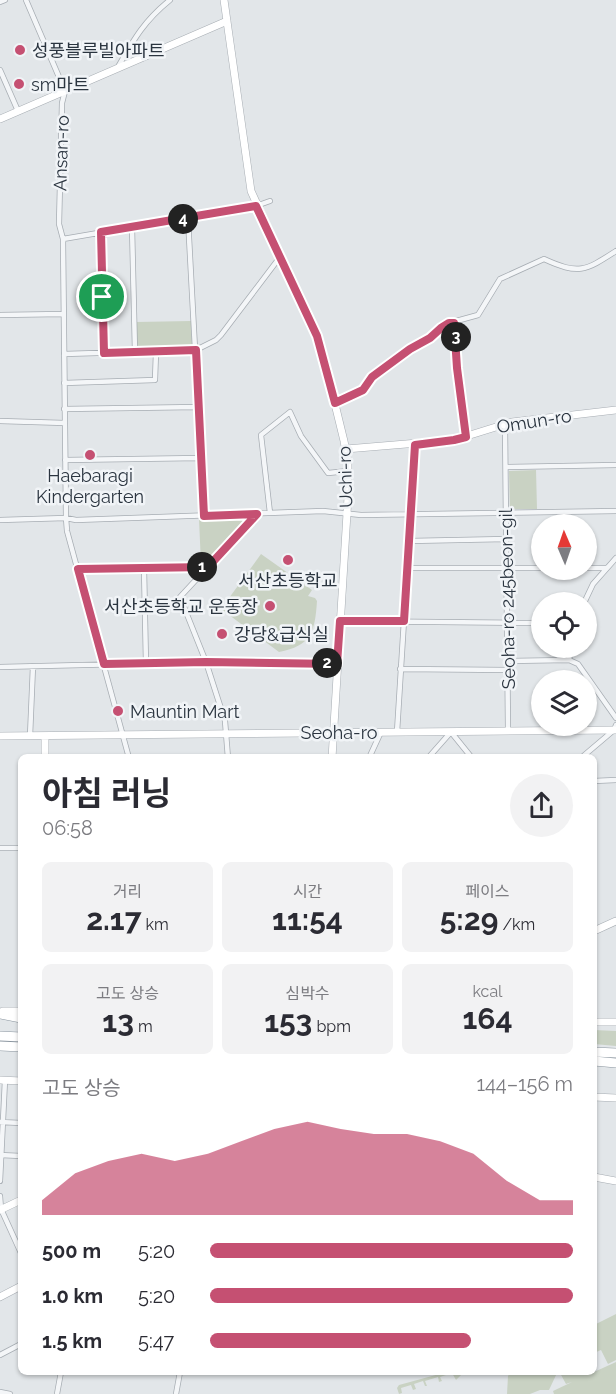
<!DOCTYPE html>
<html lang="ko">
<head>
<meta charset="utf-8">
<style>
	:root { --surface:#fff; --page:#f2f2f3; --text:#2b2b33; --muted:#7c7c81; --accent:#c55072 }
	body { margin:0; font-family:Raleway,"Noto Sans KR",sans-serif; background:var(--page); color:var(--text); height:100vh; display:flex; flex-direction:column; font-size:22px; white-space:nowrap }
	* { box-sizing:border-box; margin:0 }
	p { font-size:20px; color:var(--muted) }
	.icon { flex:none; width:33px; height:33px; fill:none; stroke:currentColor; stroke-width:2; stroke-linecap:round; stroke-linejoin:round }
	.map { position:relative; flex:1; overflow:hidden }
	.details { position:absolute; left:18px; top:754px; width:579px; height:621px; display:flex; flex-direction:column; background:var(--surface); border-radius:9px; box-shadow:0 2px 4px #0004 }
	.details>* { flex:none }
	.needle { width:39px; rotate:358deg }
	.controls { position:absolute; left:531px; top:514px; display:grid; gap:12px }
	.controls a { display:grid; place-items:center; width:66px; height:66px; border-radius:50%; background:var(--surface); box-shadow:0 2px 4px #0004; font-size:30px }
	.pin { position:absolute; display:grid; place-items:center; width:51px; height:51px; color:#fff; margin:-26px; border:3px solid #fff; border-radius:50%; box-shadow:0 2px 6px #0007 }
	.km { position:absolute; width:30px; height:30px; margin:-15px; border-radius:50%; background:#222; color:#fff; font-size:16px; line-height:30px; text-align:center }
	.round { display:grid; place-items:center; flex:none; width:63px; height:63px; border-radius:32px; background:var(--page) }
	.summary { display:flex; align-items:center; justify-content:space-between; height:102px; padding:0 24px }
	h1 { font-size:33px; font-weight:700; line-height:45px }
	.figures { display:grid; grid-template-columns:repeat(3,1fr); gap:9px; height:102px; padding:6px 24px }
	.figures div { display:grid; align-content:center; border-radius:9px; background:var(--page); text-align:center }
	.figures b { font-size:30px; font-weight:700 }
	.figures small { font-size:16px; font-weight:400 }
	.figures p { font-size:16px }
	.chart { height:168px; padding:12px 24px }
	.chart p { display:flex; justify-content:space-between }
	.chart svg { width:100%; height:108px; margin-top:6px; fill:var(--accent); opacity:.7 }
	ul { padding:0 24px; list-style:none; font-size:20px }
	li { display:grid; grid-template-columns:96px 72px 1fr; align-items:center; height:45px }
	li i { height:15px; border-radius:8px; background:var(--accent) }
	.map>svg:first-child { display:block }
	.green { fill:#c9d2c3 }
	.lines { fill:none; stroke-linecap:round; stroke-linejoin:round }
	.street-casing { stroke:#a7adb3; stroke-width:6 }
	.secondary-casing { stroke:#a7adb3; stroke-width:8 }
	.highway-casing { stroke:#8a959f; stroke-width:10 }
	.street { stroke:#f4f6f8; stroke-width:4.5 }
	.secondary { stroke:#fff; stroke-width:7 }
	.highway { stroke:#fff; stroke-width:9 }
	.route-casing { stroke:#fff; stroke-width:12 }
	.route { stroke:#c55072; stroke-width:8 }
	.poi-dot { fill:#c55072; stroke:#f1f4f7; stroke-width:2 }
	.labels { text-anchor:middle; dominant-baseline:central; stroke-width:5; stroke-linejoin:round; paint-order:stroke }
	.poi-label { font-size:18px; fill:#2b3540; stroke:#f1f4f7; text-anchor:start }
	.street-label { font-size:18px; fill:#2b3540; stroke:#f1f4f7 }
</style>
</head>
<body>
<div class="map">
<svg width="616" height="1394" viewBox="0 0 616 1394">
	<rect width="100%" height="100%" fill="#e2e6e9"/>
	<path class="green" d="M191,321L192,347L137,349L136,322Z
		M536,470L537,509H510L509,471Z
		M240,517L245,522L208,563L201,564L199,519Z
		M261,554L312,590L308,596L315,598L317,601C315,632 311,646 279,652L221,609Z
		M594,1030L616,1031V1046L594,1044Z
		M616,1314V1360L608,1364L601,1350L594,1353V1325Z
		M616,1362V1394H554L553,1391L572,1382L566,1384L560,1373L594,1372Z
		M443,1373H463L456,1380L452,1373L440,1377L442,1381L439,1382L438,1377L425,1381L427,1386H425L423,1381L414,1384L416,1389L413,1390L411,1385L401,1388L402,1393L399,1394L397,1388L399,1385Z
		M510,1373V1372L557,1373L549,1390H540L530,1394H507L508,1376Z"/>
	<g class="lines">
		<defs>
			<path id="street" d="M26,0L65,91L62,103L59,224L63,239L66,518L67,531L129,758
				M0,2L5,0
				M118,67C134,39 144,21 170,0
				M0,70L18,111
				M188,219L204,516
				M132,227L135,352
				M101,232L104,353
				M63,239L256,206L270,201
				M0,315L63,314
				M454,323L457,368L466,437
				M64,354L196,350L216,340L221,335L280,257
				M64,383L155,380L156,352
				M335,403L363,391L372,377L410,349L430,338L449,323L478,315L500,279L544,259C579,275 585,271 616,251
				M64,409L198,407
				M0,421L65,423
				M505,423L508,730
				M65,460L201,458
				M506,467L616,465
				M270,513L261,435L290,412L301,436L328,473L348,471
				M0,520L66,518L76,520L323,511L361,515L616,511
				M409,541L507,539
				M144,568L146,664
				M407,568H542
				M586,568H606
				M78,569L207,567
				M584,603L593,584L616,558
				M340,621L542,623
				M571,648L569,660L578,664L616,718
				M508,661L569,660
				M0,667L206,662L337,664
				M400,669L508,670
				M397,732L415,445
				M30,736L33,666
				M228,758L225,721L206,662L180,597L257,514
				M369,758L381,732
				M428,758L451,732L472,758
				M581,758L614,730L616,725
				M594,781L616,780
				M0,848H21
				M0,1122L21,1123
				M0,1155L21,1156
				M0,1181L5,1080
				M0,1196L1,1209L21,1253
				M0,1355L21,1344
				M0,1392L10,1394
				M57,1394L61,1372
				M176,1394L180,1372"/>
			<path id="secondary" d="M224,0L251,191L317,336L323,355L344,441L348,462V497L332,758
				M0,119L227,21
				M346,449L454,440L512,422L616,410
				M0,736L616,730
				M45,758V736
				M594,931L616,921
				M3,1011H21
				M594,1022H616
				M0,1080L21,1081
				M594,1097L616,1098
				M594,1177L616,1181
				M0,1210L21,1200
				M0,1297L21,1286"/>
			<path id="highway" d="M0,1014L21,1018
				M0,1036L21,1037
				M0,1046L21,1047
				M594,1052L616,1053
				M594,1061L616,1063"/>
		</defs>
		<use href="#street" class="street-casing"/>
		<use href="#secondary" class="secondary-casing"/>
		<use href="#highway" class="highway-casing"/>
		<use href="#street" class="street"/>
		<use href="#secondary" class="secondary"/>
		<use href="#highway" class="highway"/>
	</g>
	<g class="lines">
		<defs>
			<path id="route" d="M256,206L317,336L335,403L363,390L372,377L410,349L430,338L441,328L449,323H454L457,368L466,437L454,440L415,445L404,621H340L337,664L206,662L104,664L78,569L208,567L257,514L204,516L196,350L104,353L101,232Z"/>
		</defs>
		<use href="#route" class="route-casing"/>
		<use href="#route" class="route"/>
	</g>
	<g class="poi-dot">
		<circle cx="20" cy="50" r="6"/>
		<circle cx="19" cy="84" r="6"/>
		<circle cx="90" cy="455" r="6"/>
		<circle cx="288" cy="560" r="6"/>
		<circle cx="270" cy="606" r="6"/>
		<circle cx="222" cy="634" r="6"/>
		<circle cx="118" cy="711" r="6"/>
	</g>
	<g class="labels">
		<g class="poi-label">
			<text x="32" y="50">성풍블루빌아파트</text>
			<text x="31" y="84">sm마트</text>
			<text x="90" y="475" text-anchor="middle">Haebaragi<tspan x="90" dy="21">Kindergarten</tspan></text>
			<text x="288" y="580" text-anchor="middle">서산초등학교</text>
			<text x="258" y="606" text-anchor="end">서산초등학교 운동장</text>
			<text x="234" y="634">강당&amp;급식실</text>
			<text x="130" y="711">Mauntin Mart</text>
		</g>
		<g class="street-label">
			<text transform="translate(61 153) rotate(-88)">Ansan-ro</text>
			<text transform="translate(534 421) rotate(-9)">Omun-ro</text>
			<text transform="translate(345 477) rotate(-92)">Uchi-ro</text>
			<text transform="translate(507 599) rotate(-91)">Seoha-ro 245beon-gil</text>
			<text x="339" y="732">Seoha-ro</text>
		</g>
	</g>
</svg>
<div class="controls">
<a><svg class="needle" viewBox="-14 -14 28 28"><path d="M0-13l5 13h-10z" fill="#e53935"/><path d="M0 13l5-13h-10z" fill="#7c7c81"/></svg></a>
<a><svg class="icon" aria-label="locate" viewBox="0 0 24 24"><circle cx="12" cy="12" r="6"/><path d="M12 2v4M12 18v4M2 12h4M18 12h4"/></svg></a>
<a><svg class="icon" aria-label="layers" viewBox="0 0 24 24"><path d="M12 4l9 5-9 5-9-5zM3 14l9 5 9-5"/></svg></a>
</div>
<div class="pin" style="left:102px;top:297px;background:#1e9e55"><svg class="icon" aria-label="arrive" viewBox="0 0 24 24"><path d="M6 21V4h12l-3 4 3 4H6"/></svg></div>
<b class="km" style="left:202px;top:567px">1</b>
<b class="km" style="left:327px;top:663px">2</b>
<b class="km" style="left:456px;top:337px">3</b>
<b class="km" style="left:183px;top:219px">4</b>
<section class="details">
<div class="summary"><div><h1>아침 러닝</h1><p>06:58</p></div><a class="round"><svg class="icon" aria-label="share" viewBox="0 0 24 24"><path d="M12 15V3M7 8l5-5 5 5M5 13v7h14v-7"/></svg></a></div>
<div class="figures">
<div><p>거리</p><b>2.17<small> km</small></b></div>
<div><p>시간</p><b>11:54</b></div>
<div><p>페이스</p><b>5:29<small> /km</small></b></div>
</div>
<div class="figures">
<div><p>고도 상승</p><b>13<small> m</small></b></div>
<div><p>심박수</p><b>153<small> bpm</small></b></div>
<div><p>kcal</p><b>164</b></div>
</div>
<div class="chart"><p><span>고도 상승</span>144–156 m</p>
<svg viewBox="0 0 160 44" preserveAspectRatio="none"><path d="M0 44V38L10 27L20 22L30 19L40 22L50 19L60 14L70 9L80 6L90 9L100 11L110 11L120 14L130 19L140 30L150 38L160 38V44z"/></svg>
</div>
<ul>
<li><b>500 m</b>5:20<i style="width:100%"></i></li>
<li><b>1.0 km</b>5:20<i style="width:100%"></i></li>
<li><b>1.5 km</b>5:47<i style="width:72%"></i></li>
</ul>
</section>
</div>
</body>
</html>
